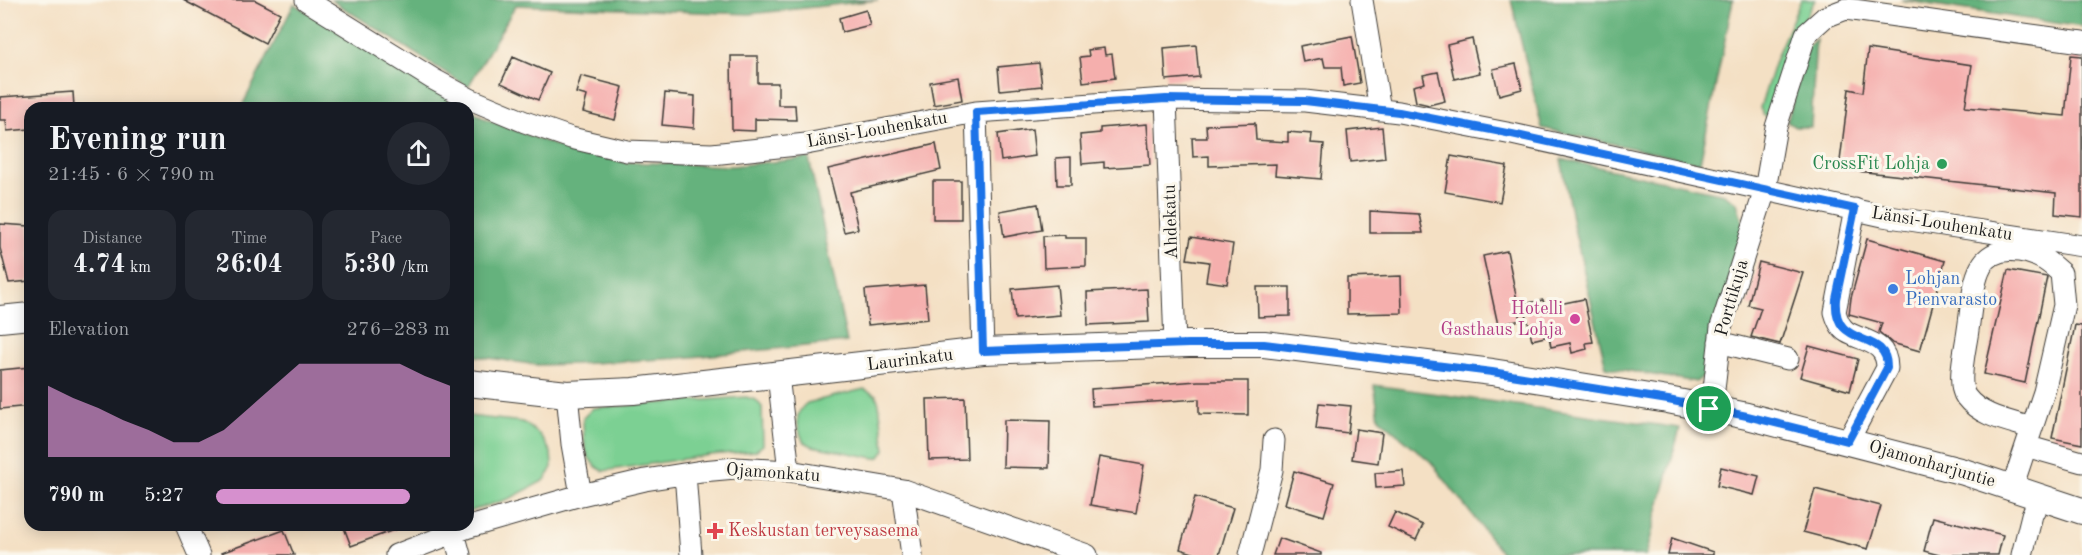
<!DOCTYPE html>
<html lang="en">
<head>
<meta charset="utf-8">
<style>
	:root { --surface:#171b24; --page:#242831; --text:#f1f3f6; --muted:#9ea1a6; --accent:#d690ce }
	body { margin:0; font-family:"Old Standard TT",serif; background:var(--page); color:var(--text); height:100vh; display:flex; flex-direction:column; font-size:22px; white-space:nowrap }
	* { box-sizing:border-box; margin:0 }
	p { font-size:20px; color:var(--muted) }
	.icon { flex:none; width:33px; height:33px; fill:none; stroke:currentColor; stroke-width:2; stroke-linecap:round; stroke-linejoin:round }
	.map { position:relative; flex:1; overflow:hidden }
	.panel { position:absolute; left:24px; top:102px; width:450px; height:429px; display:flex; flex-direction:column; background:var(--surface); border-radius:18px; box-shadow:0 3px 15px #0003 }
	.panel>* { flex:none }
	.pin { position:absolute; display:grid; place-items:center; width:51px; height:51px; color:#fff; margin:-26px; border:3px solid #fff; border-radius:50%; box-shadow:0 2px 6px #0007 }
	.round { display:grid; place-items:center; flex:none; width:63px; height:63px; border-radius:32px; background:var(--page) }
	.summary { display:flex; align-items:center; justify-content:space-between; height:102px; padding:0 24px }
	h1 { font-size:33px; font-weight:700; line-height:45px }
	.metrics { display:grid; grid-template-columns:repeat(3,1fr); gap:9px; height:102px; padding:6px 24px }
	.metrics div { display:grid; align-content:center; border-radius:15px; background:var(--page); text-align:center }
	.metrics b { font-size:26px; font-weight:700 }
	.metrics small { font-size:16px; font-weight:400 }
	.metrics p { font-size:16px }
	.chart { height:168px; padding:12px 24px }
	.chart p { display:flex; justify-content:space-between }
	.chart svg { width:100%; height:108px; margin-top:6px; fill:var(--accent); opacity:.7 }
	ul { padding:0 24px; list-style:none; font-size:20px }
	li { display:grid; grid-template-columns:96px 72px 1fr; align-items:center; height:45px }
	li i { height:15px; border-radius:8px; background:var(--accent) }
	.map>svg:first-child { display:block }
	.green { fill:#7cd093; stroke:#4c7658; stroke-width:1.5 }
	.forest { fill:#65b27d; stroke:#40674c; stroke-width:1.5 }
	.building { fill:#f5afad }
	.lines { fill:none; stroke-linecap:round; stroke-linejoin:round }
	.minor-casing { stroke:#3c3935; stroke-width:23 }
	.major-casing { stroke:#3c3935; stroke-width:28 }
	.minor { stroke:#fff; stroke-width:21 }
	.major { stroke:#fff; stroke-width:26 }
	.route-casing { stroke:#fff; stroke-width:12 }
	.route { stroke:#1a73e8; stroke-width:8 }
	.leisure-dot { fill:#2e9e5b; stroke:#fbf7ec; stroke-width:2 }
	.shop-dot { fill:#3f7fe0; stroke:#fbf7ec; stroke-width:2 }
	.hotel-dot { fill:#d1479c; stroke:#fbf7ec; stroke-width:2 }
	.health-dot { fill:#e0444e; stroke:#fbf7ec; stroke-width:2 }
	.labels { text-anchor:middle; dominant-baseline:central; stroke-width:6; stroke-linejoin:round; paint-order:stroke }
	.street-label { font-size:18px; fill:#1c1c1c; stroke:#fbf7ec }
	.leisure-label { font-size:18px; fill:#27864d; stroke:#fbf7ec; text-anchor:end }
	.shop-label { font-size:18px; fill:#366cbe; stroke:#fbf7ec; text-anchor:start }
	.hotel-label { font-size:18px; fill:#b23c85; stroke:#fbf7ec; text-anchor:end }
	.health-label { font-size:18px; fill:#be3a42; stroke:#fbf7ec; text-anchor:start }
</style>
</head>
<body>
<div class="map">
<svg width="2082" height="555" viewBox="0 0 2082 555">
	<rect width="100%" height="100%" fill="#fbf7ec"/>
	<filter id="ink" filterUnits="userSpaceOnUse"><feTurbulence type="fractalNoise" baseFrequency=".0167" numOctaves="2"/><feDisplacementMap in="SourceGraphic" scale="12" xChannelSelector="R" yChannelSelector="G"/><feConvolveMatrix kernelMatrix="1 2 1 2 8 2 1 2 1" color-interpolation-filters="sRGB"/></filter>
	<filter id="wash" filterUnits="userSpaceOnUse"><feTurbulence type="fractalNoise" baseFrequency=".008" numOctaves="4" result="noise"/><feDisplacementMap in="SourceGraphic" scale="24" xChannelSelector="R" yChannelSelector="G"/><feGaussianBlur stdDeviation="1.35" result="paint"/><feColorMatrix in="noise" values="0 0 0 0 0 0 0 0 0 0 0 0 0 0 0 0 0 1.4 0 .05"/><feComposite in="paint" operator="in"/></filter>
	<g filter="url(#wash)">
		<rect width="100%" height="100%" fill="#f4e0c4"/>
		<path class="green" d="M1801,0H1815L1792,42L1782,71L1769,118L1763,115L1760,108L1777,55Z
			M864,389L876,395L879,404L885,450L880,457L875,458L812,446L803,441C797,426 793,413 807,403Z
			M746,397L756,400L762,407L763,445L755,451L710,455L603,471C582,461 584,438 583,418L593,408Z
			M468,416L523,422L540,435L551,452L552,467L545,480L511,498L468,512Z"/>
		<path class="forest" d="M331,0H878L750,14L516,5L468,87Z
			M1511,0H1733L1700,163L1542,128Z
			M1901,0H2082V27Z
			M294,4L467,108H241Z
			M1816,39L1811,127H1795L1787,122L1808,47Z
			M468,108L486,119L562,148L624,162L732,166L809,158L847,342L681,358L574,364L537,365L468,355Z
			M1561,159L1724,194L1737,203L1745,228L1705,375L1696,382L1606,367L1573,224Z
			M1374,385L1680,428L1646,555H1503L1431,462L1379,418Z"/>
		<g id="blocks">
			<path class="building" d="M183,0H255L280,13L265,43Z
				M866,10L870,25L842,32L839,18Z
				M1352,36L1360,83L1343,86L1341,67H1325L1323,58L1303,62L1300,46Z
				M1472,39L1480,73L1454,79L1447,45Z
				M1196,45L1199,77L1166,80L1164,48Z
				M1104,48L1105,55L1112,54L1115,78L1083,82L1080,57L1089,56L1088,50Z
				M1868,49L1972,65L1965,107L2065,116L2071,55L2082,56V217L2055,214L2056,193L1839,169L1849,89L1863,92Z
				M731,56H758V83H778V105H795L796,120L755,119V131L732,130Z
				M513,57L550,73L538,100L501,83Z
				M1039,63L1042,86L1000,90L998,67Z
				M1516,64L1522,89L1499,95L1493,69Z
				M1438,72L1445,101L1429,105L1416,102L1413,86L1425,83L1423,75Z
				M581,76L623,87L615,120L583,112L587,96L576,93Z
				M958,77L962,100L934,105L930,82Z
				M73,92L74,107L30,108V129L7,131L6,120H0V97Z
				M665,93L695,96L694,128L662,125Z
				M1255,123L1256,140L1288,142V132L1312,134L1311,143L1324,144L1321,179L1275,175L1276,164L1209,166V156L1193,157L1192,138H1207L1206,125Z
				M1147,124L1150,165L1104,168V162L1082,164L1080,135L1100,133V128Z
				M1382,127L1385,158L1350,162L1347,131Z
				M1032,129L1035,156L1001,161L998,134Z
				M936,144L941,170L850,192L858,229L844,232L828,169Z
				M1451,156L1507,166L1500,202L1445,192Z
				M1071,157V185H1057L1056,158Z
				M933,181H961V219H933Z
				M1038,204L1042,230L1004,237L1000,211Z
				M1370,211L1419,214L1423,233H1370Z
				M0,224L30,226V281L9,283L0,248Z
				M1065,235V238H1086V266L1044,268L1043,236Z
				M1191,237L1233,244L1227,284L1206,281L1209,262L1187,259Z
				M1867,239L1945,261L1920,351L1892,343L1879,332L1882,323L1849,314L1851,298Z
				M1507,251L1521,320L1498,325L1483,256Z
				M1759,262L1803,273L1780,344L1751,337L1761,308L1748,305Z
				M2008,270L2047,277L2025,383L1984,374Z
				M1401,276L1402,313L1347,314V278Z
				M925,285L928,319L868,325L865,290Z
				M1057,285L1060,315L1015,319L1012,289Z
				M1257,287H1290V316L1258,317Z
				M1147,289L1149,322L1088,325L1087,292Z
				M1584,299L1593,342L1586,343L1587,349L1572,353L1570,343L1551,347L1549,336L1532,340L1524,304L1543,300L1545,307Z
				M2075,325L2082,326V444L2052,438Z
				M1809,346L1858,359L1850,391L1800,377Z
				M30,367V406L0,409V370Z
				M1198,381H1248V415L1199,414V399L1092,406L1091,389Z
				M965,398L967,459L929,460L927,399Z
				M1319,403L1351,406L1348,433L1316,429Z
				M1004,420L1050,421L1049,468L1003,467Z
				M1356,429L1382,433L1378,463L1352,459Z
				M1099,457L1144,465L1136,513L1090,505Z
				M1721,467L1759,476L1754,495L1717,486Z
				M1294,471L1334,483L1324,516L1285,504Z
				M1403,471L1405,486L1376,488L1375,473Z
				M1815,489L1881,506L1868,549L1803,532Z
				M1195,497L1233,508L1219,555H1199L1180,549Z
				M1395,512L1423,525L1416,540L1388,527Z
				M1933,517L2003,535L1998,555H1939L1924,551Z
				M343,525H402V527L351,546Z
				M284,530L294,555H222L221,553Z
				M1279,538L1321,553V555H1273Z
				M1672,538L1713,552V555H1668Z"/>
		</g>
	</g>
	<g filter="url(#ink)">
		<use href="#blocks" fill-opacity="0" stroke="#3c3935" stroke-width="1.5"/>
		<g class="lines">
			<defs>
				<path id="minor" d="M306,0L433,79L470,99L525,122L571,138L627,151L712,154L806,144L976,112L1166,99L1305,101L1399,112L1512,134L1883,216L2082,246
					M1362,0L1380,110
					M1166,99L1175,345
					M976,112L983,351
					M1719,342L1788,359
					M778,375L789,471
					M567,394L572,444L581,495
					M1709,409L1714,389L1721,327L1765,190L1776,127L1806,34L1825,17L1846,9L2082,42
					M1848,441L1887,368C1887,341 1864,342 1847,332C1840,328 1837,319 1835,312L1855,209
					M2026,446L2082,462
					M683,475L686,486L691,555
					M2012,488L2044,392L2064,305L2061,273C2055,268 2049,262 2043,259C2024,249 1993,244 1981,267C1972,283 1971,312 1968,330C1966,347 1956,383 1966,397C1981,417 2010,421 2032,428
					M903,490L912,555
					M186,525L199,555
					M454,533L460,555
					M396,555L466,528L581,495L645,480L702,471L735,468L789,471L903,490L1087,555
					M1250,555L1272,470L1274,440
					M2022,555L2032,515L2041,496"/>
				<path id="major" d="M0,319L30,316
					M468,383L567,394L633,391L983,351L1189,344H1264L1492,372L1668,400L1747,416L1964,472L2082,511"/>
			</defs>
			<use href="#minor" class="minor-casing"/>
			<use href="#major" class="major-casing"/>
			<use href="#minor" class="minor"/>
			<use href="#major" class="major"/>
		</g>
	</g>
	<g class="lines" filter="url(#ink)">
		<defs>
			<path id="route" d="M1166,99L1305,101L1399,112L1512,134L1855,209L1836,299C1832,352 1888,327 1887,368L1848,441L1747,416L1668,400L1492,372L1264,344H1189L983,351L976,112Z"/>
		</defs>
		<use href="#route" class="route-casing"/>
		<use href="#route" class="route"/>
	</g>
	<circle class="leisure-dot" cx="1942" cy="164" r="6"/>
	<circle class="shop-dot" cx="1893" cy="289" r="6"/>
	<circle class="hotel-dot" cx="1575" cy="319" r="6"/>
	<path class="health-dot" d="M712 522h6v6h6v6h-6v6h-6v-6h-6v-6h6z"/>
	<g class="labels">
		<g class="street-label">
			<text transform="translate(877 130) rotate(-10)">Länsi-Louhenkatu</text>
			<text transform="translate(1171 222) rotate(-92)">Ahdekatu</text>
			<text transform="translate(1942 224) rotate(9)">Länsi-Louhenkatu</text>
			<text transform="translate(1732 298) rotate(-74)">Porttikuja</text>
			<text transform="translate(910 360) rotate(-7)">Laurinkatu</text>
			<text transform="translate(1932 464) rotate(16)">Ojamonharjuntie</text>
			<text transform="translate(773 473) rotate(4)">Ojamonkatu</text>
		</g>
		<g class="leisure-label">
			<text x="1930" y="164">CrossFit Lohja</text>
		</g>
		<g class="shop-label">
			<text x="1905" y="279">Lohjan<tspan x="1905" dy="21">Pienvarasto</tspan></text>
		</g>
		<g class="hotel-label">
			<text x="1563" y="309">Hotelli<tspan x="1563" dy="21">Gasthaus Lohja</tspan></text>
		</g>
		<g class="health-label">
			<text x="728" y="531">Keskustan terveysasema</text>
		</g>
	</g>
</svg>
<div class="pin" style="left:1709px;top:409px;background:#1e9e55"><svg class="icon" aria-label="arrive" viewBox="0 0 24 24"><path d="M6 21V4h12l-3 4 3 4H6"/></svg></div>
<section class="panel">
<div class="summary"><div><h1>Evening run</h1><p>21:45 · 6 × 790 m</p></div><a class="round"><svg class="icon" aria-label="share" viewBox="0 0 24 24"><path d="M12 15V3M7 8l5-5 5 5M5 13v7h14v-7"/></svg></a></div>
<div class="metrics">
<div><p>Distance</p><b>4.74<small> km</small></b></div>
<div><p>Time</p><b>26:04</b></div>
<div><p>Pace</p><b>5:30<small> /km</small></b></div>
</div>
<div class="chart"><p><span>Elevation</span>276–283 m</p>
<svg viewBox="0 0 160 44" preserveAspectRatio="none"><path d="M0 44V15L10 20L20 24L30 29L40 33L50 38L60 38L70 33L80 24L90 15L100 6L110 6L120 6L130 6L140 6L150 11L160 15V44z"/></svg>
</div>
<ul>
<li><b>790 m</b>5:27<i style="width:83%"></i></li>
</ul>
</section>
</div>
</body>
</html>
